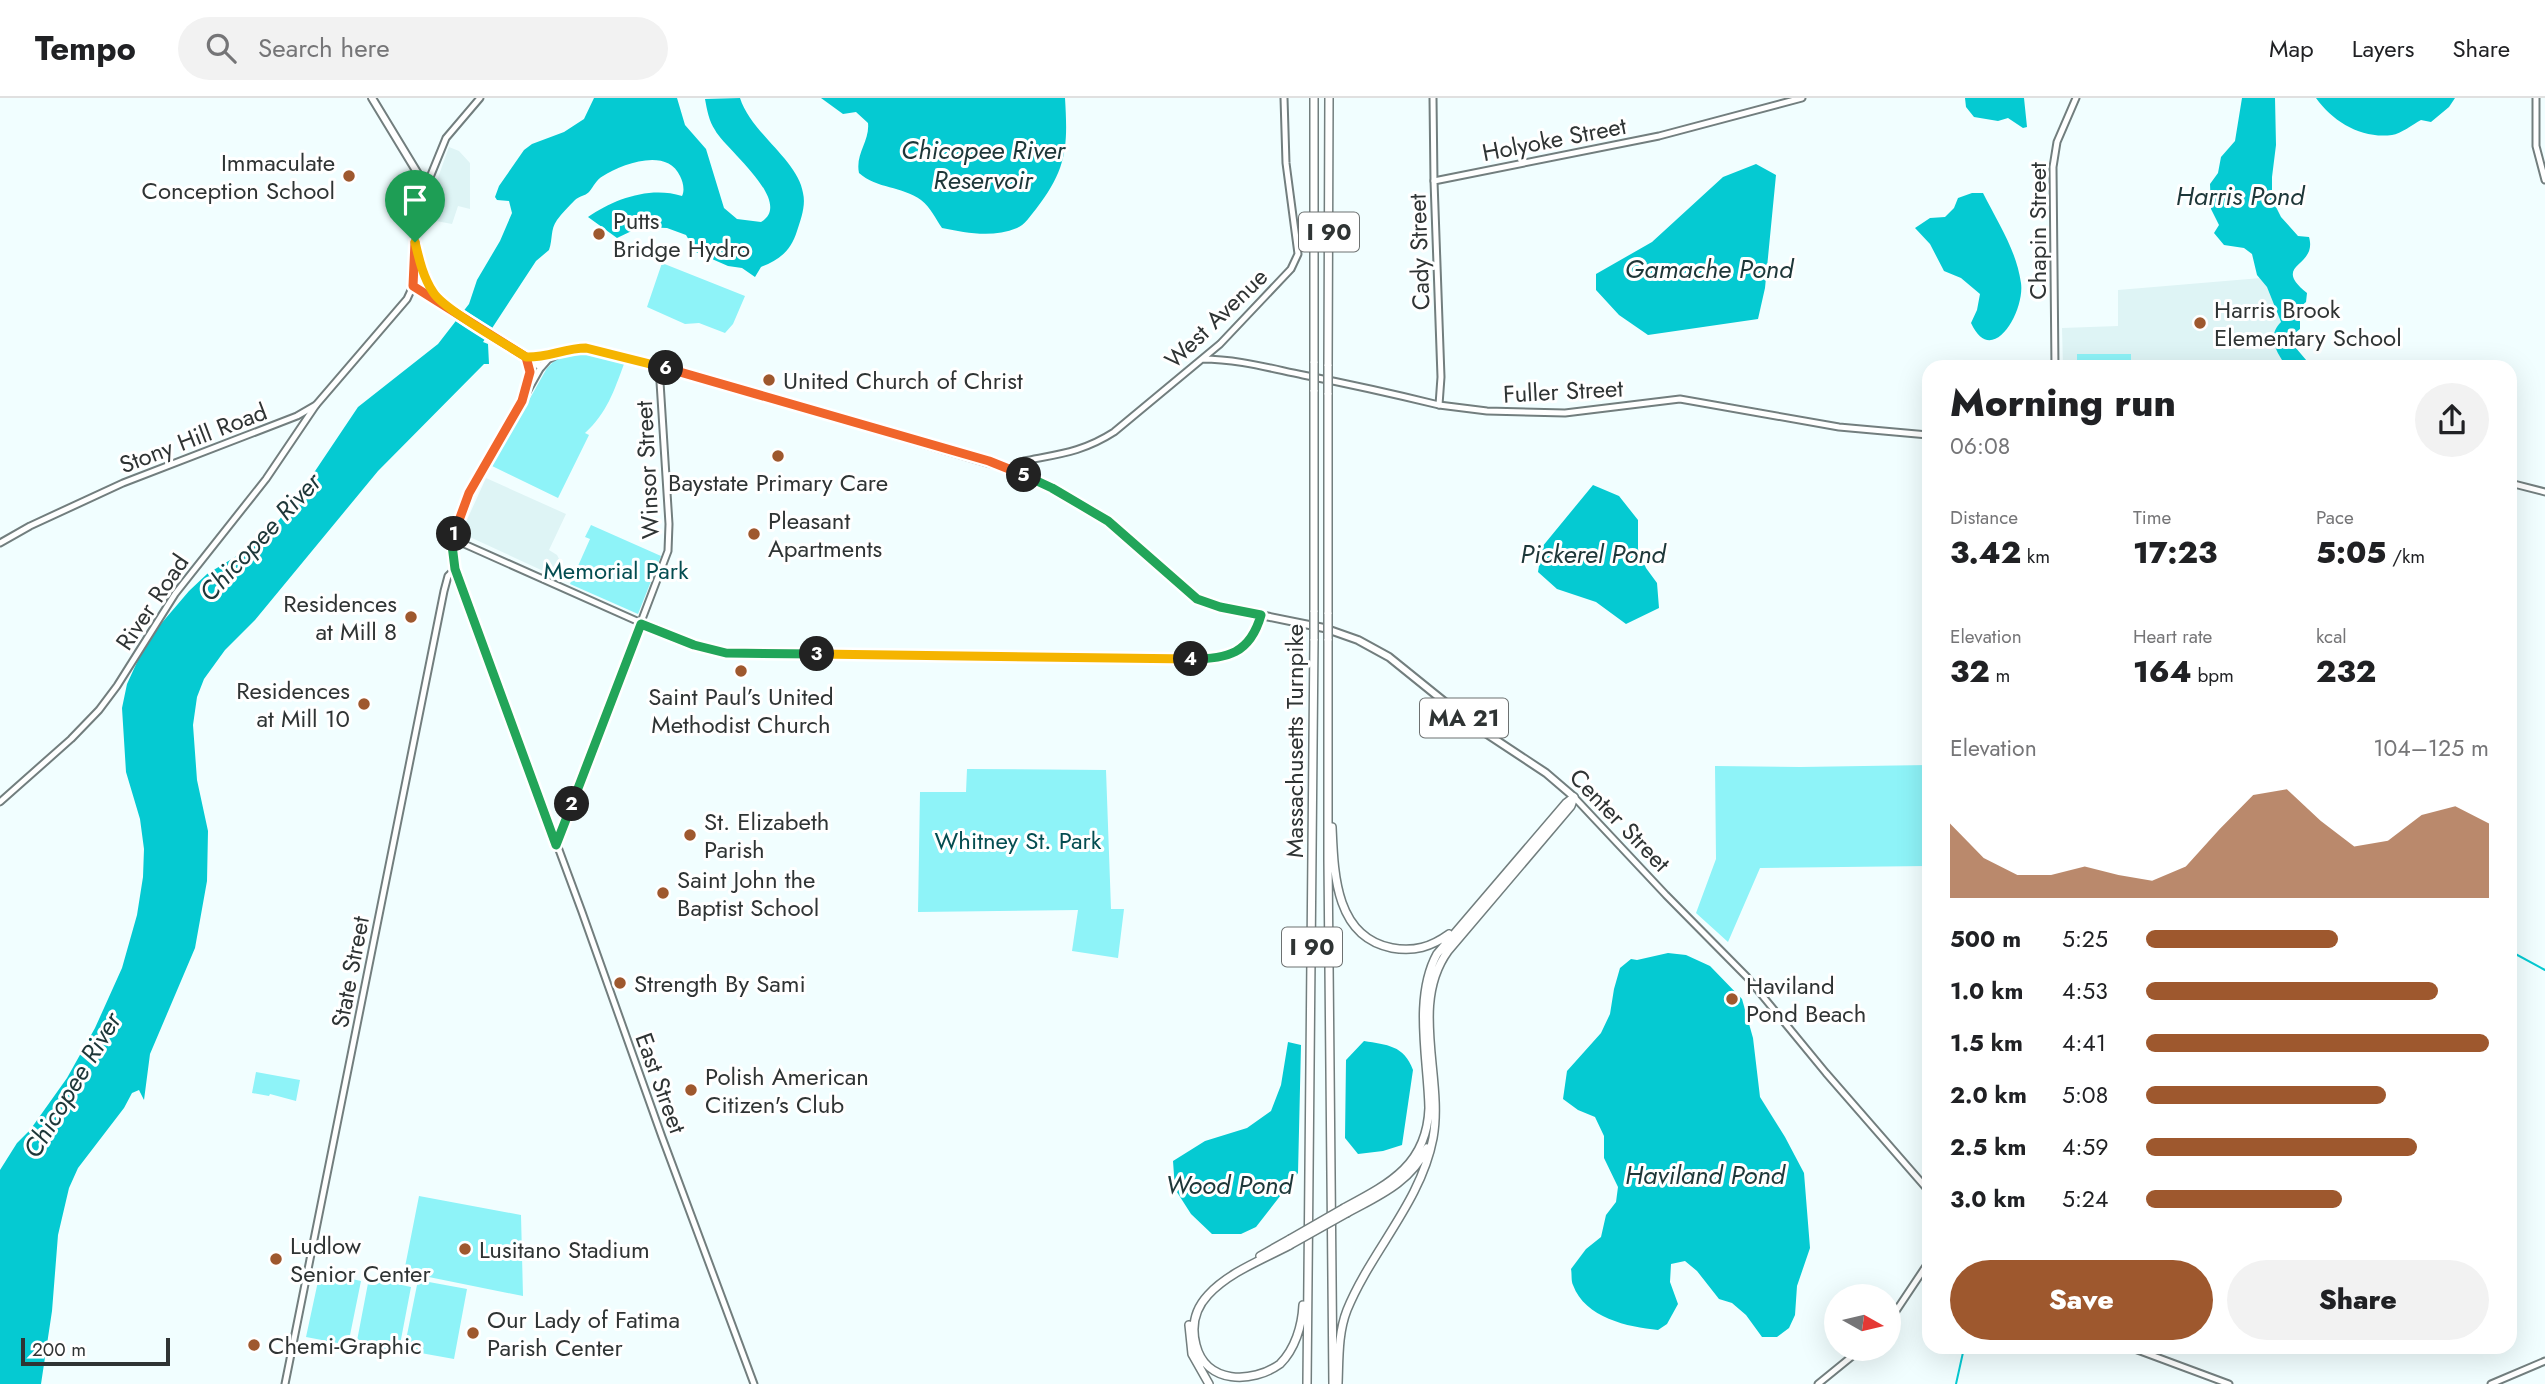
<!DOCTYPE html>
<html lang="en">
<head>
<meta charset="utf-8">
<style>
	:root { --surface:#fff; --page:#f2f2f2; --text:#202124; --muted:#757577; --line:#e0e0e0; --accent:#9e582e }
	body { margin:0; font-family:Jost,sans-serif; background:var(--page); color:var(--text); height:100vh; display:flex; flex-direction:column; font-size:26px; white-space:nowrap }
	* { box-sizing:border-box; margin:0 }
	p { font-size:23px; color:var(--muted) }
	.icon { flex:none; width:38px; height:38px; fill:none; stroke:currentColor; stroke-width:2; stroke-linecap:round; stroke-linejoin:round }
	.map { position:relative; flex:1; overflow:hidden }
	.drawer { position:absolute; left:1922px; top:262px; width:595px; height:994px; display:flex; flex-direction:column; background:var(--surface); border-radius:21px; box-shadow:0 7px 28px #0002 }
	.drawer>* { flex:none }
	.needle { width:46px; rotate:98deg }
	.controls { position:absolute; left:1824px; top:1186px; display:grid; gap:14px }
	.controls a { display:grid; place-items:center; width:77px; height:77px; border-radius:50%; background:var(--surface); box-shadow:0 7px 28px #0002; font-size:35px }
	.scale { position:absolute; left:21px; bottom:18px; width:149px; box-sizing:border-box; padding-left:7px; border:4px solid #2f3434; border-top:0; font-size:19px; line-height:24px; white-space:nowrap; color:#2f3434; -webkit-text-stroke:5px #fff; paint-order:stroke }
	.pin { position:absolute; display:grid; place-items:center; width:60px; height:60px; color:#fff; margin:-72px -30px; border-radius:50% 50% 50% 0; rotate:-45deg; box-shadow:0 0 7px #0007 }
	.pin .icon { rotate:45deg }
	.km { position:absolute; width:35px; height:35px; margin:-18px; border-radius:50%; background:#222; color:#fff; font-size:19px; line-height:35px; text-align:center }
	.round { display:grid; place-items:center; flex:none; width:74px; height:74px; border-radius:37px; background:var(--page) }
	.headline { display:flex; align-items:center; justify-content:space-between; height:119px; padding:0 28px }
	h1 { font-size:38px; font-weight:800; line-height:52px }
	.stats { display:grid; grid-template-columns:repeat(3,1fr); gap:10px; height:119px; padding:7px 28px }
	.stats div { display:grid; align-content:center }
	.stats b { font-size:30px; font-weight:800 }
	.stats small { font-size:19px; font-weight:400 }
	.stats p { font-size:19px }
	.chart { height:196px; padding:14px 28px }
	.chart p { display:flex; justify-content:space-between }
	.chart svg { width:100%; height:126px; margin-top:7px; fill:var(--accent); opacity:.7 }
	.cta { display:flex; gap:14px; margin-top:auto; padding:14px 28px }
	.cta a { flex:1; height:80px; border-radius:42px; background:var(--accent); color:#fff; font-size:28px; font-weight:800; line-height:80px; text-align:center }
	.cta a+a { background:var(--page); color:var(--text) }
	ul { padding:0 28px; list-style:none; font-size:23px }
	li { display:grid; grid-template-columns:112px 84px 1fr; align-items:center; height:52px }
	li i { height:18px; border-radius:9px; background:var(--accent) }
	header { display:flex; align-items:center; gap:42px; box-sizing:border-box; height:98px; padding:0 35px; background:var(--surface); border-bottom:2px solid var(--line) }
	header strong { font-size:33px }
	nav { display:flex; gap:38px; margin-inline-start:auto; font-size:24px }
	.search { width:490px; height:63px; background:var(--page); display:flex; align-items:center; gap:18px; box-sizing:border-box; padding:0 24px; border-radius:38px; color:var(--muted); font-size:26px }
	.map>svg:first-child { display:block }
	.built { fill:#def4f5 }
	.green { fill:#8ef3f8 }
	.water { fill:#05cad2 }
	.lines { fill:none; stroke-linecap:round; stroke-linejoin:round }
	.stream { stroke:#05cad2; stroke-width:2 }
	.tertiary-casing { stroke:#727e7e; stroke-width:9 }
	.secondary-casing { stroke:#727e7e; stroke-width:9 }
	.primary-casing { stroke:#727e7e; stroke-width:10 }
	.motorway-casing { stroke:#727e7e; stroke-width:10 }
	.tertiary { stroke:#fff; stroke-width:5 }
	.secondary { stroke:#fff; stroke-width:5 }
	.primary { stroke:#fff; stroke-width:6 }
	.motorway { stroke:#fff; stroke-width:7 }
	.motorway-bridge-casing { stroke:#727e7e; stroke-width:10; stroke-linecap:butt }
	.motorway-bridge { stroke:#fff; stroke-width:7 }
	.split-1-casing { stroke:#fff; stroke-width:14 }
	.split-2-casing { stroke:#fff; stroke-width:14 }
	.split-3-casing { stroke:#fff; stroke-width:14 }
	.split-4-casing { stroke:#fff; stroke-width:14 }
	.split-5-casing { stroke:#fff; stroke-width:14 }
	.split-6-casing { stroke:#fff; stroke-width:14 }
	.split-7-casing { stroke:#fff; stroke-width:14 }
	.split-1 { stroke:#f0652b; stroke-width:9 }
	.split-2 { stroke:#22a559; stroke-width:9 }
	.split-3 { stroke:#22a559; stroke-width:9 }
	.split-4 { stroke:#f5b400; stroke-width:9 }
	.split-5 { stroke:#22a559; stroke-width:9 }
	.split-6 { stroke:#f0652b; stroke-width:9 }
	.split-7 { stroke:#f5b400; stroke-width:9 }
	.poi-dot { fill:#9e582e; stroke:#fff; stroke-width:2.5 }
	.labels { text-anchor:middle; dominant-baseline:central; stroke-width:6; stroke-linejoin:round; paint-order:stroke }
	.shield { fill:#fff; stroke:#6d7171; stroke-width:2 }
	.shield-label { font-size:23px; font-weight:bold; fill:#2f3434 }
	.street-label { font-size:24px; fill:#2f3434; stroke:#fff }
	.poi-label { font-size:24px; fill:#2f3434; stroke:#fff; text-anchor:start }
	.park-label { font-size:24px; fill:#044d51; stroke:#fff }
	.water-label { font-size:26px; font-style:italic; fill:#1e3739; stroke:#fff }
</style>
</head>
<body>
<header>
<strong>Tempo</strong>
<div class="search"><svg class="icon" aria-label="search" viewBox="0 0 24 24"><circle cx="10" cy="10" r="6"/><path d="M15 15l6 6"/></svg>Search here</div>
<nav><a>Map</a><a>Layers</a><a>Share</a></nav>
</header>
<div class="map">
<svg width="2545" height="1286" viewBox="0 0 2545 1286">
	<rect width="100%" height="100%" fill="#f1feff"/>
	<path class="built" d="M449,49L459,53L470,65V111L458,108L452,126L426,121L431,99Z
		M2261,180L2272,188L2291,269H2063L2062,230L2118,228V192Z
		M486,380L566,416L549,452L557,457L559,461L552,477L461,435Z"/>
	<path class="green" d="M662,165L745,198L733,226L725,235L699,225L685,226L647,209Z
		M578,254L624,266C614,293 607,315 585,335L589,337L558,400L492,368L547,270L555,262Z
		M2077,256H2131V269H2077Z
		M591,427L661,458L638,516L570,486L590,441L585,439Z
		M1928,667V768L1760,770L1728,844L1696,815L1716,761L1715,668L1800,669Z
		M967,671L1106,672L1111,811H1124L1118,860L1072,853L1078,812L918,814L920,694H966Z
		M256,974L300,982L296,1003L270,996L269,998L252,995Z
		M419,1098L521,1117L523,1198L404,1174Z
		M320,1174L361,1183L348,1247L306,1239Z
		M369,1180L411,1189L398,1257L356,1248Z
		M418,1182L467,1191L454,1261L404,1252Z"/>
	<path class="water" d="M594,0H677L685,27L706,51L724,110L737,121L761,124C795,104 725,51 715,32C709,23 707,12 705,1L740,0C751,35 798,62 803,95C806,107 801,121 797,133C791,153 779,162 761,169L755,179L742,170L728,168L696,154L686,137L667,130L640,129L617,140L588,119C614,101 650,88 682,98C685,92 683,84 680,78C667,49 622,66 603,78C596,82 594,88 589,94C585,98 579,98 575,102C569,108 562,115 557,122C550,132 553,141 549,152L536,163L483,244L488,246L489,266H484L378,373L255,522L225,552L204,581L197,599L193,627L197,682L208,733L207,783L195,850L150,956L144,1002L139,992L132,995L124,1010L78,1070L69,1090L58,1137L52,1213L41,1286H0V1072L17,1045L30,1032L67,980L95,930L122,870L137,817L143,779L144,751L140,721L126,674L122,610L127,586L138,562L160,527L189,493L207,476L255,447L279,422L299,397L358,309L438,246L469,206L477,182L500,143L512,115L509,103L497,102L495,99L499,88L524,52L532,46L564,34L584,21Z
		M821,0H1065C1068,49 1067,71 1036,111C1030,118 1025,127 1017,130C993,140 966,135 942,130C935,120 931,110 921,102C902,88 877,91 859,75C855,56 870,43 868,25L856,14L843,16Z
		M1965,0H2024L2027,29L2023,30L2008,20L1998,23L1974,19L1966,9Z
		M2242,0H2275L2276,47L2272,79V101L2281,119L2298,138L2309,139C2318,170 2270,165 2307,195L2306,204L2300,209V231L2290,239V243L2312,269H2287C2277,255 2266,239 2281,224L2267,189L2257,177L2252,156L2244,150L2224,147L2214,135L2219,127L2211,111L2210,86L2218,75L2221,59L2235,43Z
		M2316,0H2455L2449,9L2431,24L2421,22C2413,26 2401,36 2392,37C2362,41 2333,24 2316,0Z
		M1756,66L1776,77L1765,190L1758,221L1648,237L1619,217L1596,192V176L1652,144L1723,79Z
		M1972,95H1983C1998,125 2016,151 2021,185C2025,213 1992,271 1971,225L1977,212L1980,196L1961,180L1944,173L1930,146L1915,130L1930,120L1945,119L1954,110L1958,100Z
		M1593,387L1619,398L1638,422V451L1646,470L1657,485L1659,510L1626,526L1596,504L1557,491L1538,474L1542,449Z
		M1668,855L1686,857L1710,868L1742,901L1753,940L1760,999L1785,1039L1804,1075L1810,1150L1797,1188L1795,1217L1789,1230L1777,1239H1762L1746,1217L1732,1205L1719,1201L1697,1173L1685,1163L1671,1166L1670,1184L1678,1206L1667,1226L1658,1232C1628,1229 1585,1220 1573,1187C1571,1183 1572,1176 1571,1171L1586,1151L1601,1139L1606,1117L1616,1104L1618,1089L1604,1060V1038L1595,1019L1578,1012L1563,1001L1567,973L1601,935L1610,916L1614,891L1620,870L1631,861L1637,862Z
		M1364,943C1387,947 1404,947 1413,972L1402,1047L1383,1053L1358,1056L1345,1040L1346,962Z
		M1288,944L1301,947L1298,1075L1256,1129L1241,1136H1212L1191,1116L1175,1091L1173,1063L1205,1043L1247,1030L1271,1013L1281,987Z"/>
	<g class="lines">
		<path class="stream" d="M2510,853L2545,872
			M1956,1286L1964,1250"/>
		<defs>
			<path id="tertiary" d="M1433,0L1434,83
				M2536,0V48L2545,82
				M1439,307L1487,313L1565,315L1680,301L1839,329L1928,337
				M2510,385L2545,394
				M453,441L675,540L726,555L1218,561C1242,555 1255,540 1261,517
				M0,704L71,641L99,612L117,588L175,496L266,381L316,307
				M556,747L668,453L669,426L659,268
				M285,1286L444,493L448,478L455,471"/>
			<path id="secondary" d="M426,89L446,40L480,0
				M1202,261C1237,261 1269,270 1303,277C1349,286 1394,296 1439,307L1441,279L1434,83L1659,38L1802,0
				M541,269L463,408L452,447L455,471L582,814L662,1039L754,1286
				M2055,270L2053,69L2057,44L2076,0
				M1016,373L1019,366L1024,363C1059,356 1083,354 1114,334L1220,246L1291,171L1298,156L1286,65L1284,0
				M0,445L30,428L123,385L297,318L316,307L407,201L413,188
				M1574,699L1666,797L1747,879L1826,975L1928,1092
				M1888,1225L1928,1165
				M2132,1250L2229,1286
				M1818,1286L1861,1251
				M2491,1286L2545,1263"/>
			<path id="primary" d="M372,0L426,89L415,136L413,188L541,269L548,261L563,253L586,250L690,277L1016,373L1052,390L1108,423L1197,501L1226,510L1324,530L1358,542L1389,559L1472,626L1546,675L1574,699
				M416,151L431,191L438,201
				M527,259H540L554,255
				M522,303L529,277L526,259"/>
			<path id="motorway" d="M1314,0V265
				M1328,268L1329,0
				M1328,295V516
				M1314,514V292
				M1328,541V762L1333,1286
				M1332,729C1334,775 1335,839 1392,850C1414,854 1431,849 1449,836
				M1344,1110C1389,1086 1427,1067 1429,1010C1428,961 1413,900 1437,856L1566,705L1574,699
				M1347,1115C1378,1098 1410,1085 1427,1050
				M1290,1147C1264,1161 1229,1174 1208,1197C1195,1211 1191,1228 1196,1247C1206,1286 1252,1286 1280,1266C1295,1251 1302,1228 1303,1207
				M1260,1158L1290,1141
				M1189,1227L1192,1256L1209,1286
				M1338,1285C1339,1260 1338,1235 1347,1212C1371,1153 1421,1104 1433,1040C1444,980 1409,907 1448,853L1571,708L1574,699
				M1307,1286L1314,541"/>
		</defs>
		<use href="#tertiary" class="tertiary-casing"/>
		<use href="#secondary" class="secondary-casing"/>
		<use href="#primary" class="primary-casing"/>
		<use href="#motorway" class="motorway-casing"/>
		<use href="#tertiary" class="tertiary"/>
		<use href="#secondary" class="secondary"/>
		<use href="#primary" class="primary"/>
		<use href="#motorway" class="motorway"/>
		<defs>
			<path id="motorway-bridge" d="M1314,292V265
				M1328,295V268
				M1314,541V514
				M1328,541V516
				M1290,1141L1344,1110
				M1290,1147L1347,1115"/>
		</defs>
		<use href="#motorway-bridge" class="motorway-bridge-casing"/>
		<use href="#motorway-bridge" class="motorway-bridge"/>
	</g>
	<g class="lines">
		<defs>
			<path id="split-1" d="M415,144L413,188L526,259L530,274L522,303L469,395L454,436"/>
			<path id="split-2" d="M454,436L452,447L455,471L556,747L572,706"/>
			<path id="split-3" d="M572,706L641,526L694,547L726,555L817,556"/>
			<path id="split-4" d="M817,556L1191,561"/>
			<path id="split-5" d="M1024,377L1052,390L1108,423L1197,501L1220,509L1261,517C1250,556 1227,561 1191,561"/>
			<path id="split-6" d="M666,270L989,363L1024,377"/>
			<path id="split-7" d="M415,144C419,161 423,179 433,194C443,211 506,246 526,259C547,260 565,250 586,250L666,270"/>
		</defs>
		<use href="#split-1" class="split-1-casing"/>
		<use href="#split-2" class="split-2-casing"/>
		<use href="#split-3" class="split-3-casing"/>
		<use href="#split-4" class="split-4-casing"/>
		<use href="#split-5" class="split-5-casing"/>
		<use href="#split-6" class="split-6-casing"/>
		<use href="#split-7" class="split-7-casing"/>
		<use href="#split-1" class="split-1"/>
		<use href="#split-2" class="split-2"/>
		<use href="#split-3" class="split-3"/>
		<use href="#split-4" class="split-4"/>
		<use href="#split-5" class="split-5"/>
		<use href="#split-6" class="split-6"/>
		<use href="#split-7" class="split-7"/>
	</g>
	<g class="poi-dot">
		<circle cx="349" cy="78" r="7"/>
		<circle cx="599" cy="136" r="7"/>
		<circle cx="2200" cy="225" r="7"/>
		<circle cx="769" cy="282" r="7"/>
		<circle cx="778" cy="358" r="7"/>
		<circle cx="754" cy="436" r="7"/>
		<circle cx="411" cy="519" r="7"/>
		<circle cx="741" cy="573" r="7"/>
		<circle cx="364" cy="606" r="7"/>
		<circle cx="690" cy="737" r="7"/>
		<circle cx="663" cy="795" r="7"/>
		<circle cx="620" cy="885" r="7"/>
		<circle cx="1732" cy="901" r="7"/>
		<circle cx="691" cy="992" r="7"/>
		<circle cx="465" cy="1151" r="7"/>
		<circle cx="276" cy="1161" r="7"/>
		<circle cx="473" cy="1235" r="7"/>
		<circle cx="254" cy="1247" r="7"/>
	</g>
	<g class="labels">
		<g class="shield">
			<rect x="1299" y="114.5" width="60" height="39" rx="5"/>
			<rect x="1420" y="600.5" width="88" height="39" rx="5"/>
			<rect x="1282" y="829.5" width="60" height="39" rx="5"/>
		</g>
		<g class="shield-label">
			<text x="1329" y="134">I 90</text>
			<text x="1464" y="620">MA 21</text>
			<text x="1312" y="849">I 90</text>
		</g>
		<g class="street-label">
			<text transform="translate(1554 41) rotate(-11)">Holyoke Street</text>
			<text transform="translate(2037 133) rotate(-90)">Chapin Street</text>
			<text transform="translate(1419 154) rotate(-92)">Cady Street</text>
			<text transform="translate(1216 220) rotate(-44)">West Avenue</text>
			<text transform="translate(1563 293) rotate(-3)">Fuller Street</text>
			<text transform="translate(193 340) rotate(-21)">Stony Hill Road</text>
			<text transform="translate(647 372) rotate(-93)">Winsor Street</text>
			<text transform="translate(152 504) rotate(-56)">River Road</text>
			<text transform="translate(1294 643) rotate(-90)">Massachusetts Turnpike</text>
			<text transform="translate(1620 722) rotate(46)">Center Street</text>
			<text transform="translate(350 874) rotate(-79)">State Street</text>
			<text transform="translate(661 985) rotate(70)">East Street</text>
		</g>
		<g class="poi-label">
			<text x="335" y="64" text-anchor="end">Immaculate<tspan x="335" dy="28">Conception School</tspan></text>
			<text x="613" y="122">Putts<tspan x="613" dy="28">Bridge Hydro</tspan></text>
			<text x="2214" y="211">Harris Brook<tspan x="2214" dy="28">Elementary School</tspan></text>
			<text x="783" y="282">United Church of Christ</text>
			<text x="778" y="384" text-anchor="middle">Baystate Primary Care</text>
			<text x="768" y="422">Pleasant<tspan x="768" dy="28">Apartments</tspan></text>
			<text x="397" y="505" text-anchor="end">Residences<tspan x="397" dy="28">at Mill 8</tspan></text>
			<text x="350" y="592" text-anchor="end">Residences<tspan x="350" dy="28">at Mill 10</tspan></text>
			<text x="741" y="598" text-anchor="middle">Saint Paul’s United<tspan x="741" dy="28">Methodist Church</tspan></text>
			<text x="704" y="723">St. Elizabeth<tspan x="704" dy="28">Parish</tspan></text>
			<text x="677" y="781">Saint John the<tspan x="677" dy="28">Baptist School</tspan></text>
			<text x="634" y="885">Strength By Sami</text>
			<text x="1746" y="887">Haviland<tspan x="1746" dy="28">Pond Beach</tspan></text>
			<text x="705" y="978">Polish American<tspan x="705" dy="28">Citizen's Club</tspan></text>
			<text x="290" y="1147">Ludlow<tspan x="290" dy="28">Senior Center</tspan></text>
			<text x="479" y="1151">Lusitano Stadium</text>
			<text x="487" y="1221">Our Lady of Fatima<tspan x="487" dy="28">Parish Center</tspan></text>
			<text x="268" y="1247">Chemi-Graphic</text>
		</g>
		<g class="park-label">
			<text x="616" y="472">Memorial Park</text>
			<text x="1018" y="742">Whitney St. Park</text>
		</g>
		<g class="water-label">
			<text x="983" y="52">Chicopee River<tspan x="983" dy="30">Reservoir</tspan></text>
			<text x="2240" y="98">Harris Pond</text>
			<text x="1709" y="171">Gamache Pond</text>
			<text transform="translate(260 439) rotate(-47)">Chicopee River</text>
			<text x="1593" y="456">Pickerel Pond</text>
			<text transform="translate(72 987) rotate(-59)">Chicopee River</text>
			<text x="1705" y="1077">Haviland Pond</text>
			<text x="1229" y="1087">Wood Pond</text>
		</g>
	</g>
</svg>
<div class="controls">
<a><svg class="needle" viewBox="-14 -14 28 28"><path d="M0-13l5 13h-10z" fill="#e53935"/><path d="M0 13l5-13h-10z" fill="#757577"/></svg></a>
</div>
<div class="scale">200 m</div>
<div class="pin" style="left:415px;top:144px;background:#1e9e55"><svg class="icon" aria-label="arrive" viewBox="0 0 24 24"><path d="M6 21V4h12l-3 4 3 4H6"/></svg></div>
<b class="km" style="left:454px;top:436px">1</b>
<b class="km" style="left:572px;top:706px">2</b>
<b class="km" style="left:817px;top:556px">3</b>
<b class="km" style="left:1191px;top:561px">4</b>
<b class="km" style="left:1024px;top:377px">5</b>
<b class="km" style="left:666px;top:270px">6</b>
<section class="drawer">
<div class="headline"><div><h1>Morning run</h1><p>06:08</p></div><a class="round"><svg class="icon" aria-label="share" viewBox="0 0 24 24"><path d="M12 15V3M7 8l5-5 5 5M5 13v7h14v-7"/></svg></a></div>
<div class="stats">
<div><p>Distance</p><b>3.42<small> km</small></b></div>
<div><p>Time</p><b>17:23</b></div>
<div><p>Pace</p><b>5:05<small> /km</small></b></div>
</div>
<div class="stats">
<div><p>Elevation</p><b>32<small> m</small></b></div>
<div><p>Heart rate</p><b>164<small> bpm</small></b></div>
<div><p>kcal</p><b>232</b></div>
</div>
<div class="chart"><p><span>Elevation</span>104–125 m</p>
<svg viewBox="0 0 160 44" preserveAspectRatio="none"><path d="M0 44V18L10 30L20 36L30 36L40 33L50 36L60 38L70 33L80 20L90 8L100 6L110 17L120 26L130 24L140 15L150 12L160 18V44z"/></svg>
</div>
<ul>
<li><b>500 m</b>5:25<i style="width:56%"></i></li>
<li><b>1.0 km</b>4:53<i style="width:85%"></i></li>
<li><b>1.5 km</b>4:41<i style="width:100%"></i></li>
<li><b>2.0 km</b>5:08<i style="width:70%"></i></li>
<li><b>2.5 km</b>4:59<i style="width:79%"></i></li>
<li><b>3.0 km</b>5:24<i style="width:57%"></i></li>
</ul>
<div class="cta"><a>Save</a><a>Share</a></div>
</section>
</div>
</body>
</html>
